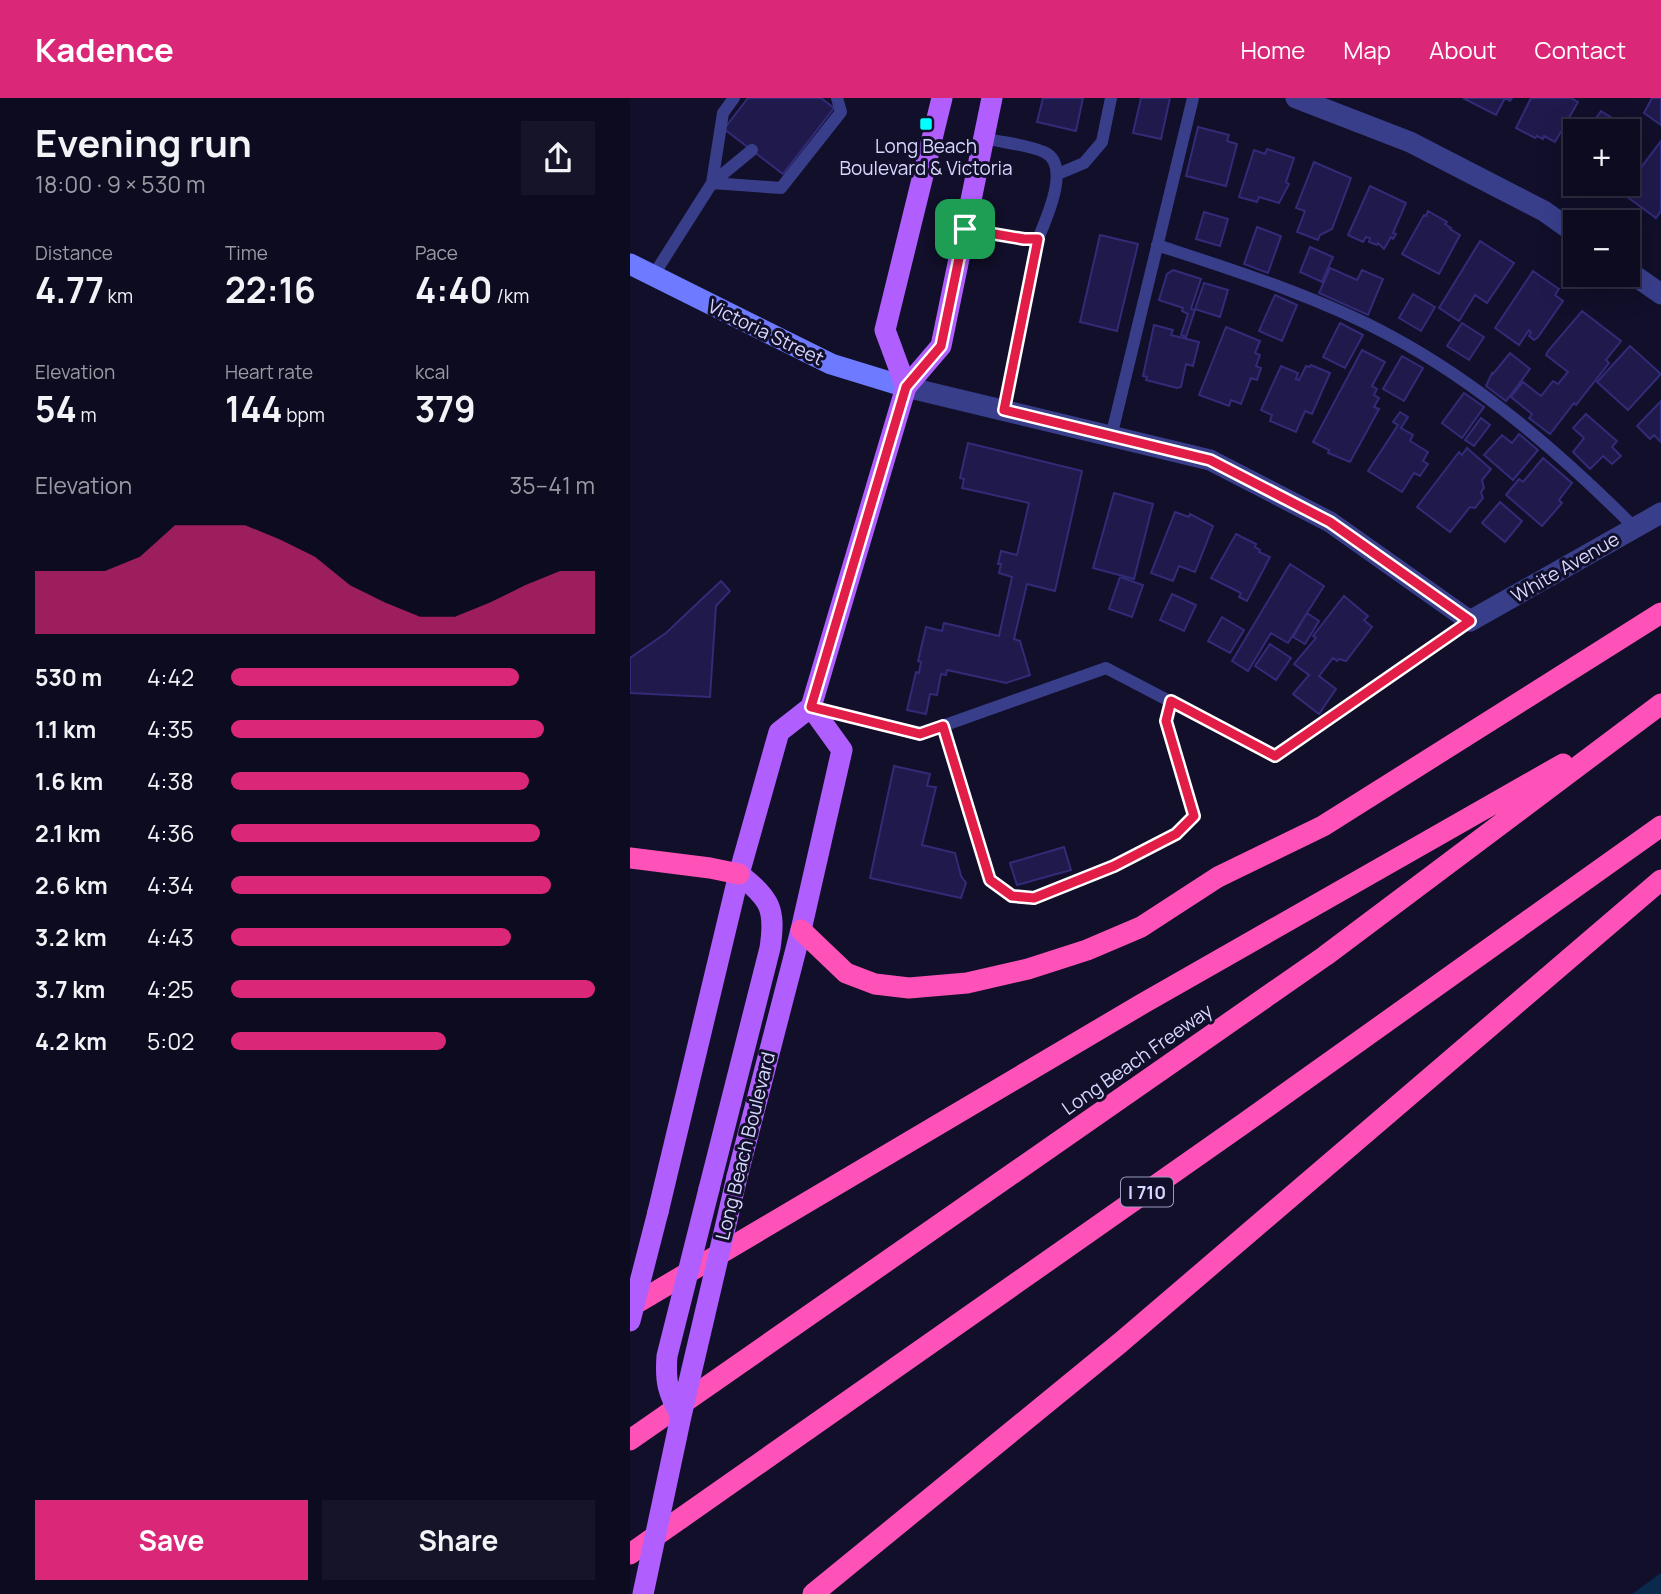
<!DOCTYPE html>
<html lang="en">
<head>
<meta charset="utf-8">
<style>
	:root { --surface:#0d0b1f; --page:#161428; --text:#f1f3f6; --muted:#9a9ba4; --line:#2d2b3d; --accent:#db2777 }
	body { margin:0; font-family:Manrope,sans-serif; background:var(--page); color:var(--text); height:100vh; display:flex; flex-direction:column; font-size:26px; white-space:nowrap }
	* { box-sizing:border-box; margin:0 }
	p { font-size:23px; color:var(--muted) }
	.icon { flex:none; width:38px; height:38px; fill:none; stroke:currentColor; stroke-width:2; stroke-linecap:round; stroke-linejoin:round }
	.map { position:relative; flex:1; overflow:hidden }
	.side { display:flex; flex-direction:column; background:var(--surface); width:630px }
	.side>* { flex:none }
	.buttons { position:absolute; left:933px; top:21px; display:grid; gap:14px }
	.buttons a { display:grid; place-items:center; width:77px; height:77px; border-radius:0px; background:var(--surface); box-shadow:0 7px 28px #0002,0 0 0 2px var(--line); font-size:35px }
	.pin { position:absolute; display:grid; place-items:center; width:60px; height:60px; color:#fff; margin:-30px; border-radius:14px; box-shadow:0 4px 10px #0006 }
	.round { display:grid; place-items:center; flex:none; width:74px; height:74px; border-radius:0px; background:var(--page) }
	.head { display:flex; align-items:center; justify-content:space-between; height:119px; padding:0 35px }
	h1 { font-size:38px; font-weight:700; line-height:52px }
	.metrics { display:grid; grid-template-columns:repeat(3,1fr); gap:10px; height:119px; padding:7px 35px }
	.metrics div { display:grid; align-content:center }
	.metrics b { font-size:35px; font-weight:700 }
	.metrics small { font-size:19px; font-weight:400 }
	.metrics p { font-size:19px }
	.chart { height:196px; padding:14px 35px }
	.chart p { display:flex; justify-content:space-between }
	.chart svg { width:100%; height:126px; margin-top:7px; fill:var(--accent); opacity:.7 }
	.cta { display:flex; gap:14px; margin-top:auto; padding:14px 35px }
	.cta a { flex:1; height:80px; border-radius:0px; background:var(--accent); color:#fff; font-size:28px; font-weight:700; line-height:80px; text-align:center }
	.cta a+a { background:var(--page); color:var(--text) }
	ul { padding:0 35px; list-style:none; font-size:23px }
	li { display:grid; grid-template-columns:112px 84px 1fr; align-items:center; height:52px }
	li i { height:18px; border-radius:9px; background:var(--accent) }
	header { display:flex; align-items:center; gap:42px; box-sizing:border-box; height:98px; padding:0 35px; background:var(--accent); color:#fff }
	header strong { font-size:33px }
	nav { display:flex; gap:38px; margin-inline-start:auto; font-size:24px }
	main { display:flex; flex:1; min-height:0 }
	.map>svg:first-child { display:block }
	.water { fill:#0a2a4d }
	.building { fill:#1f1a4b; stroke:#322b78; stroke-width:2 }
	.lines { fill:none; stroke-linecap:round; stroke-linejoin:round }
	.lane { stroke:#383e8a; stroke-width:12 }
	.street { stroke:#383e8a; stroke-width:21 }
	.secondary { stroke:#6e7aff; stroke-width:21 }
	.primary { stroke:#b15eff; stroke-width:21 }
	.highway { stroke:#ff52b8; stroke-width:21 }
	.primary-bridge { stroke:#b15eff; stroke-width:21 }
	.route-casing { stroke:#fff; stroke-width:14 }
	.route { stroke:#e11d48; stroke-width:9 }
	.poi-dot { fill:#03fffd; stroke:#110f29; stroke-width:2.5 }
	.labels { text-anchor:middle; dominant-baseline:central; stroke-width:6; stroke-linejoin:round; paint-order:stroke }
	.shield { fill:#110f29; stroke:#9c9bbf; stroke-width:2 }
	.shield-label { font-size:18px; font-weight:bold; fill:#d7d7ff }
	.poi-label { font-size:19px; fill:#d7d7ff; stroke:#110f29 }
	.street-label { font-size:19px; fill:#d7d7ff; stroke:#110f29 }
</style>
</head>
<body>
<header>
<strong>Kadence</strong>
<nav><a>Home</a><a>Map</a><a>About</a><a>Contact</a></nav>
</header>
<main>
<section class="side">
<div class="head"><div><h1>Evening run</h1><p>18:00 · 9 × 530 m</p></div><a class="round"><svg class="icon" aria-label="share" viewBox="0 0 24 24"><path d="M12 15V3M7 8l5-5 5 5M5 13v7h14v-7"/></svg></a></div>
<div class="metrics">
<div><p>Distance</p><b>4.77<small> km</small></b></div>
<div><p>Time</p><b>22:16</b></div>
<div><p>Pace</p><b>4:40<small> /km</small></b></div>
</div>
<div class="metrics">
<div><p>Elevation</p><b>54<small> m</small></b></div>
<div><p>Heart rate</p><b>144<small> bpm</small></b></div>
<div><p>kcal</p><b>379</b></div>
</div>
<div class="chart"><p><span>Elevation</span>35–41 m</p>
<svg viewBox="0 0 160 44" preserveAspectRatio="none"><path d="M0 44V22L10 22L20 22L30 17L40 6L50 6L60 6L70 11L80 17L90 27L100 33L110 38L120 38L130 33L140 27L150 22L160 22V44z"/></svg>
</div>
<ul>
<li><b>530 m</b>4:42<i style="width:79%"></i></li>
<li><b>1.1 km</b>4:35<i style="width:86%"></i></li>
<li><b>1.6 km</b>4:38<i style="width:82%"></i></li>
<li><b>2.1 km</b>4:36<i style="width:85%"></i></li>
<li><b>2.6 km</b>4:34<i style="width:88%"></i></li>
<li><b>3.2 km</b>4:43<i style="width:77%"></i></li>
<li><b>3.7 km</b>4:25<i style="width:100%"></i></li>
<li><b>4.2 km</b>5:02<i style="width:59%"></i></li>
</ul>
<div class="cta"><a>Save</a><a>Share</a></div>
</section>
<div class="map">
<svg width="1031" height="1496" viewBox="0 0 1031 1496">
	<rect width="100%" height="100%" fill="#110f29"/>
	<path class="water" d="M1031,1475V1496H1002Z"/>
	<path class="building" d="M118,0H191L204,10L153,76L94,31Z
		M413,0H453L446,33L407,24Z
		M511,0H540L531,41L503,35Z
		M833,0H882L880,3L875,0L866,17Z
		M901,0H941L948,4L925,44L914,38L913,41L907,38L905,40L886,30Z
		M1022,0H1031V27L1014,15Z
		M971,13L987,23L983,29L989,33H957Z
		M568,29L599,37L597,43L607,46L596,88L556,78Z
		M998,39L1008,44L998,60Z
		M1031,43V113L1026,120L992,95Z
		M637,51L664,60L656,84L659,86L649,105L629,99L627,104L609,99L624,52L635,56Z
		M684,64L721,80L702,131L690,137L688,142L667,134L675,113L666,110Z
		M740,88L776,105L763,135L766,136L763,141L761,139L754,151L748,145L747,147L739,144L740,140L736,139L733,144L718,137Z
		M798,113L817,124L815,126L821,130L820,131L830,137L809,176L772,156L794,117L796,118Z
		M574,114L598,121L590,148L566,141Z
		M627,129L651,138L638,175L614,166Z
		M470,137L508,146L487,233L450,224Z
		M850,143L884,165L857,205L845,197L829,223L809,210Z
		M680,149L703,159L692,184L670,174Z
		M700,170L727,182L732,172L753,181L738,217L689,195Z
		M543,172L571,181L561,211L565,212L556,239L551,237L558,216L552,213L553,210L529,202L537,176Z
		M903,173L929,191L925,197L933,203L908,239L904,242L899,238L901,234L899,232L889,247L865,230Z
		M574,185L598,192L590,219L565,211Z
		M783,196L805,209L791,233L769,220Z
		M645,197L667,207L652,243L629,233Z
		M952,213L991,243L976,262L979,265L946,307L944,305L920,336L899,320L902,316L881,299L893,284L911,298L923,283L928,286L938,274L916,257L918,253Z
		M710,225L733,237L715,270L693,259Z
		M832,225L854,239L839,262L817,248Z
		M524,227L543,232L541,237L569,244L563,268L556,266L551,289L547,290L516,282L517,279L513,278Z
		M596,229L630,243L625,255L630,257L626,268L631,270L627,282L621,280L611,306L601,302L599,308L569,297Z
		M1000,248L1031,276L998,312L967,284Z
		M732,252L755,264L742,288L747,291L744,297L749,300L744,309L749,311L720,364L698,355L699,352L683,344Z
		M880,255L900,271L876,303L856,288L862,275L863,276Z
		M772,258L793,270L774,303L753,291Z
		M681,267L700,275L682,316L675,313L666,334L640,323L642,317L631,312L651,268L668,275L666,281L669,282L676,268L679,269Z
		M834,295L854,309L832,340L812,325Z
		M1031,303V344L1024,337L1020,341L1007,328Z
		M770,314L778,319L771,330L783,337L780,343L798,354L793,363L798,366L790,378L784,375L772,394L738,373L768,327L763,324Z
		M956,316L987,343L982,349L991,358L982,366L973,358L960,371L943,354L954,340L943,330Z
		M851,320L860,327L844,348L835,342Z
		M889,336L908,352L883,382L854,357L872,337L882,345Z
		M338,345L452,373L425,493L397,486L384,541L390,543L400,577L376,585L317,572L316,577L311,576L307,597L300,596L296,616L277,612L286,574L289,575L291,564L288,563L296,529L312,533L314,525L369,538L382,479L369,475L371,466H368L371,453L387,457L399,405L332,390L334,381L330,380Z
		M837,350L861,371L852,382L854,390L851,394L853,400L845,410L840,409L820,434L787,409L829,354L832,357Z
		M913,360L942,385L929,402L932,405L912,428L876,397L889,381L893,384Z
		M484,395L523,406L504,481L463,470Z
		M870,404L892,423L875,444L852,425Z
		M545,414L559,419L560,416L583,428L565,474L549,468L543,483L521,475Z
		M606,436L626,446L625,449L630,452L629,454L640,459L617,503L609,499L611,495L581,480Z
		M660,466L694,488L658,545L641,535L618,573L602,563Z
		M490,479L513,487L502,519L479,511Z
		M91,483L100,493L86,508L80,599L0,595V560L36,535Z
		M542,496L566,507L554,533L530,522Z
		M714,498L738,518L734,522L742,529L716,563L709,561L707,563L703,560L689,578L706,591L689,616L663,596L679,577L664,566L686,540L683,538Z
		M677,515L689,523L675,546L663,539Z
		M592,519L614,532L600,555L578,543Z
		M640,546L661,560L646,582L625,568Z
		M264,668L300,676L297,688L306,689L292,747L325,755L331,778L336,785L331,800L240,780Z
		M434,749L441,772L387,787L380,765Z"/>
	<g class="lines">
		<path class="lane" d="M428,76L454,65L472,44L481,0
			M82,85L151,90L211,14L207,0
			M82,85L122,52
			M335,131L394,141H408C416,121 442,66 414,54C396,46 373,45 354,40
			M527,147C606,173 686,198 759,237C851,286 932,357 1005,430
			M23,178L82,85L93,15L104,0
			M374,312L408,141
			M481,339L563,0
			M184,610L290,636L476,570L645,658L840,523
			M313,628L360,782L382,798L404,800L484,768L546,736L564,718L536,623L541,603"/>
		<path class="street" d="M666,0L780,44L914,113L945,135
			M998,173L1031,196
			M276,289L580,362L700,424L840,523L1031,415"/>
		<path class="secondary" d="M0,166L201,266L276,289"/>
		<path class="primary" d="M276,289L255,232L312,0
			M107,1079L171,832L212,652L181,609
			M79,1091L140,850C146,810 140,801 109,776
			M28,1114L109,776L149,634L181,609L276,289L311,248L362,0"/>
		<path class="highway" d="M0,760L80,770L109,776
			M171,832L216,875L245,886L279,890L337,885L398,871L457,852L511,829L588,779L693,728L1031,515
			M0,1209L512,906L933,666
			M0,1342L695,858L1031,606
			M0,1456L613,1026L1031,728
			M183,1496L490,1245L1031,782"/>
		<path class="primary-bridge" d="M0,1223L28,1114
			M51,1318C38,1295 35,1284 37,1258L79,1091
			M13,1496L51,1318L107,1079"/>
	</g>
	<g class="lines">
		<defs>
			<path id="route" d="M335,131L394,141H408L374,312L580,362L700,424L840,523L645,658L541,603L536,623L564,718L546,736L484,768L404,800L382,798L360,782L313,628L290,636L181,609L276,289L311,248Z"/>
		</defs>
		<use href="#route" class="route-casing"/>
		<use href="#route" class="route"/>
	</g>
	<rect class="poi-dot" x="289" y="19" width="14" height="14" rx="3.5"/>
	<g class="labels">
		<rect class="shield" x="491" y="1079.5" width="52" height="29" rx="5"/>
		<g class="shield-label">
			<text x="517" y="1094">I 710</text>
		</g>
		<g class="poi-label">
			<text x="296" y="48">Long Beach<tspan x="296" dy="22">Boulevard &amp; Victoria</tspan></text>
		</g>
		<g class="street-label">
			<text transform="translate(136 234) rotate(26)">Victoria Street</text>
			<text transform="translate(935 469) rotate(-30)">White Avenue</text>
			<text transform="translate(507 961) rotate(-35)">Long Beach Freeway</text>
			<text transform="translate(115 1048) rotate(-76)">Long Beach Boulevard</text>
		</g>
	</g>
</svg>
<div class="buttons">
<a>+</a>
<a>−</a>
</div>
<div class="pin" style="left:335px;top:131px;background:#1e9e55"><svg class="icon" aria-label="arrive" viewBox="0 0 24 24"><path d="M6 21V4h12l-3 4 3 4H6"/></svg></div>
</div>
</main>
</body>
</html>
